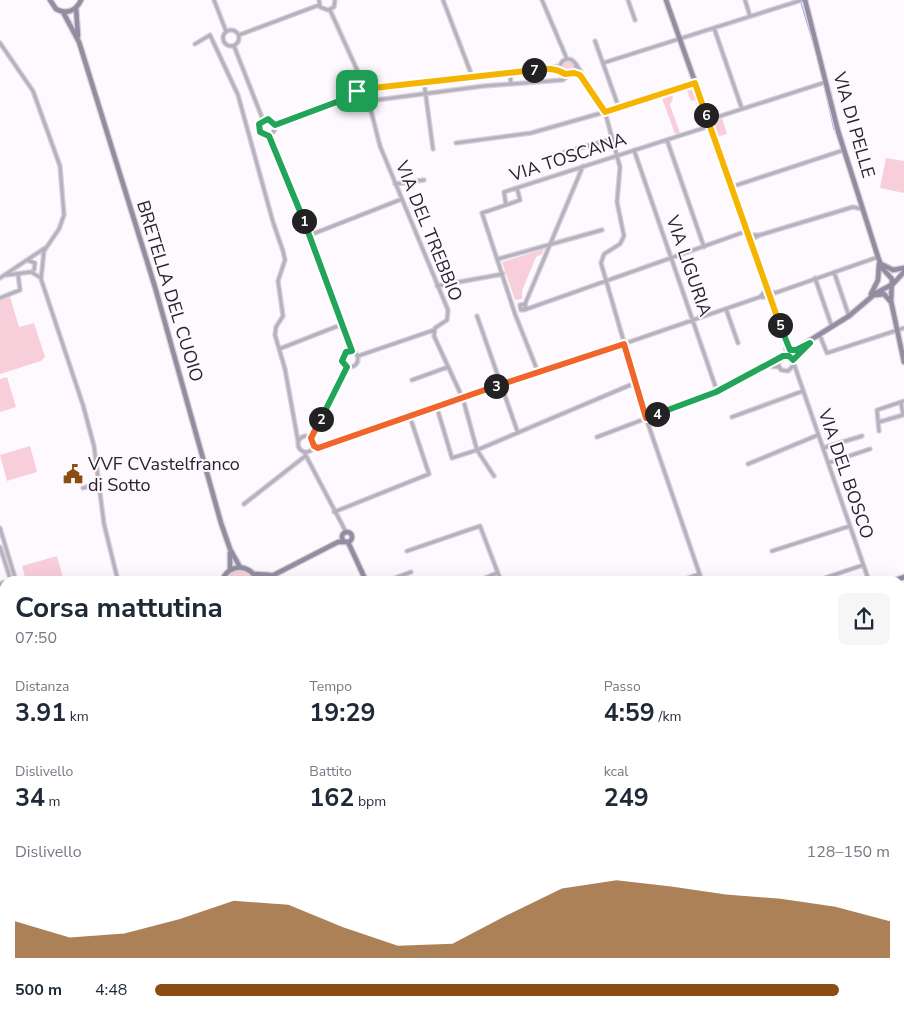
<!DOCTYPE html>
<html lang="it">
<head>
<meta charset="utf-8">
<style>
	:root { --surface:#fff; --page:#f6f6f7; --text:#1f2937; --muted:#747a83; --accent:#8b4d12 }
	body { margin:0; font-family:"Nunito Sans",sans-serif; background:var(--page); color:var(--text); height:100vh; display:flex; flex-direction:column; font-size:19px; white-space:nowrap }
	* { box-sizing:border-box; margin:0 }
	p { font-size:16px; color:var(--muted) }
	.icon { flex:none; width:28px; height:28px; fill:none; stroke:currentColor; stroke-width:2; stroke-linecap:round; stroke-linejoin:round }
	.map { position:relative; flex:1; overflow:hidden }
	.side { position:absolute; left:0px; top:576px; width:905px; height:444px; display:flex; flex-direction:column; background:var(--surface); border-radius:15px 15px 0 0; box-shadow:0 5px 20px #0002 }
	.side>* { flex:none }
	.pin { position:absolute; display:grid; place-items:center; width:42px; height:42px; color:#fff; margin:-21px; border-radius:10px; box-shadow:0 2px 8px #0006 }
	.km { position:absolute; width:25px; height:25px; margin:-12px; border-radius:50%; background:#222; color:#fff; font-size:14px; line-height:25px; text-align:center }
	.round { display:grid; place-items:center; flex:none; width:52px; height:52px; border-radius:8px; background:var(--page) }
	.head { display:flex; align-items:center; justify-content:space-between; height:85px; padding:0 15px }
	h1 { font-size:28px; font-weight:700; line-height:38px }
	.stats { display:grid; grid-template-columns:repeat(3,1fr); gap:8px; height:85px; padding:5px 15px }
	.stats div { display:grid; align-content:center }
	.stats b { font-size:25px; font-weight:700 }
	.stats small { font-size:14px; font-weight:400 }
	.stats p { font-size:14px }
	.chart { height:140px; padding:10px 15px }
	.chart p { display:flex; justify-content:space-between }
	.chart svg { width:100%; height:90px; margin-top:5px; fill:var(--accent); opacity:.7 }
	ul { padding:0 15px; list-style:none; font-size:16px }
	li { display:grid; grid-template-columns:80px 60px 1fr; align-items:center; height:38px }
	li i { height:12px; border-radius:6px; background:var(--accent) }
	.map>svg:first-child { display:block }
	.green { fill:#f8cedb }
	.water { fill:#97a1fa }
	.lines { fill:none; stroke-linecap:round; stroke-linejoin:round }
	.stream { stroke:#97a1fa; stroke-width:1 }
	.street-casing { stroke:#d7d2d9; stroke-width:5.5 }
	.secondary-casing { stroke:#d7d2d9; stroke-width:7 }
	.street { stroke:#b5b1bf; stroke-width:3 }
	.secondary { stroke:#938da1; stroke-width:4.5 }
	.split-1-casing { stroke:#fff; stroke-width:10 }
	.split-2-casing { stroke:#fff; stroke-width:10 }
	.split-3-casing { stroke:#fff; stroke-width:10 }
	.split-4-casing { stroke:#fff; stroke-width:10 }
	.split-5-casing { stroke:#fff; stroke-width:10 }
	.split-6-casing { stroke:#fff; stroke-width:10 }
	.split-7-casing { stroke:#fff; stroke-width:10 }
	.split-8-casing { stroke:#fff; stroke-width:10 }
	.split-1 { stroke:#22a559; stroke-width:6 }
	.split-2 { stroke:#22a559; stroke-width:6 }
	.split-3 { stroke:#f0652b; stroke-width:6 }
	.split-4 { stroke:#f0652b; stroke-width:6 }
	.split-5 { stroke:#22a559; stroke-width:6 }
	.split-6 { stroke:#f5b400; stroke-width:6 }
	.split-7 { stroke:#f5b400; stroke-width:6 }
	.split-8 { stroke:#f5b400; stroke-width:6 }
	.labels { text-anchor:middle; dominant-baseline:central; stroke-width:4; stroke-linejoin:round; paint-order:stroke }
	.street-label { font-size:18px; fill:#2a222d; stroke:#fdf9ff }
	.poi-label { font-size:18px; fill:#2a222d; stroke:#fdf9ff; text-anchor:start }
</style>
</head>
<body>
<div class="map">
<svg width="904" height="1019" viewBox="0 0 904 1019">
	<rect width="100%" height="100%" fill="#fdf9ff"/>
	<path class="green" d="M562 67a6 6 0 1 1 12 0a6 6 0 1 1-12 0Z
		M693,89L705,121L704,125L700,126L695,116L698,108L695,100L691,101L687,90Z
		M672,95L673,98L670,105L680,133L675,134L662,98Z
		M722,118L727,134L717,137L713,123Z
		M886,158L904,161V193L880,188Z
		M544,249L542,254L536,257L522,291V299L515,300L502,262Z
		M10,297L19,327L34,323L45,357L41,361L0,374V300Z
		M7,377L16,407L0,412V379Z
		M30,446L37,472L7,481L0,455Z
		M57,556L64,581H26L22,566Z
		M240,570L249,573L255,581H225L231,572Z"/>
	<path class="water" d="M703,1015H808L791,1019H693Z"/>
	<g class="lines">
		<path class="stream" d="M801,3L816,53
			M824,86L834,130"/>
		<defs>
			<path id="street" d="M214,0L226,31
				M319,0L320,7L328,10L334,7L335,0
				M443,0L472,76
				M542,0L567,59
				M628,0L635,20
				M745,0L750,16
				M330,10L363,83
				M714,28L742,109
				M223 38a8 8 0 1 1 16 0a8 8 0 1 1-16 0Z
				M239,35L319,5
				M595,41L619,108
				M0,43L33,91L60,166L64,215L59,229L44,251L41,279L83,405L94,446L104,524L118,581
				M195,44L210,35L238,95L273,222L283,251L285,260L278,281L283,316L276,327L275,335L285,369L298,441
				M234,46L263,120
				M560 67a8 8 0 1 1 16 0a8 8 0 1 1-16 0Z
				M603,63L802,0
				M576,64L605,112L620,167L617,202L624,236L620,244L604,254L601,263L646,418L702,581
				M510,72L511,84
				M424,82L433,149
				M357 91a8 8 0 1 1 16 0a8 8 0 1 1-16 0Z
				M373,88L560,66
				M368,99L380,146L448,310L447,320L435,328L434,336L463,399L477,450L494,476
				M369,101L484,86L563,80L568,75
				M259 127a8 8 0 1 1 16 0a8 8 0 1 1-16 0Z
				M708,120L826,82
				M275,125L358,94
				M269,136L310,235L353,351
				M667,140L704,247
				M456,143L531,133L605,112L695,83
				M634,150L717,391
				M559,154L612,139
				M395,184L424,180
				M731,187L844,150
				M506,205L520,200L517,188
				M310,235L402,199
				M752,242L754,238L760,235L853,207L862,209
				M498,259L602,230
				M27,260L35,263L34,270
				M834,272L849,316
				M7,275L31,272L41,278
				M0,278L45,248
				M815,278L832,327
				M437,286L503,274
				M767,289L760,297H766L771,300
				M770,291L775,293L878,257
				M0,298L20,290L18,274
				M525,304L520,305L521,310L526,308L525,304L583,166
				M726,309L738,343
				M524,310L747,231L752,235H760
				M477,316L518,433
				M820,336L827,353L904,328
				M279,349L343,324
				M342 359a8 8 0 1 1 16 0a8 8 0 1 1-16 0Z
				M358,356L434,330
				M783,356H789L793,360V366L788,371L781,370L778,364L786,352V345
				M793,360L810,343
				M794,364L869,581
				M766,366L779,367
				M538,372L515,314L482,213L506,205L504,192L710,126
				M412,380L448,367
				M437,408L452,458L477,450L635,383
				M732,417L803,391
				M879,422L903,415L901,402
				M879,431L877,410L904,401
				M298 444a8 8 0 1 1 16 0a8 8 0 1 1-16 0Z
				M597,437L716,392L779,360
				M311,438L347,367
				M314,446L324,447L760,297
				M823,448L862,436
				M304,452L346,532
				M828,463L870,449
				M748,464L818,435
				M83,488L98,483
				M244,504L304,457
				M334,512L429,474L410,417
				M0,528L16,581
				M0,547L11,581
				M407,551L480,526L501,581
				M772,551L850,526
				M387,581L411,572
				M478,581L497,573
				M680,581L699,574
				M816,581L863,565
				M0,584L5,582
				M0,641L5,640
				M900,667L904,679
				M900,691L904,689
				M0,743L5,742
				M900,780L904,779
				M900,809L904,808
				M900,862L904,877
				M0,916L5,915
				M900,926L904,933
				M0,1001L5,999
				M48,1015L49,1019
				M98,1015L100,1019L111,1015
				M144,1015L145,1019
				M293,1015L294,1019
				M389,1015L390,1019
				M439,1015V1019
				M535,1015L536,1019
				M53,1019L63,1015"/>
			<path id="secondary" d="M50,0L56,9C66,15 76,11 81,0
				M666,0L789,348L796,349L849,316L876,293L893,284L904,272
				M805,0L838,131L878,257L882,268L892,279L891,301L904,362
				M76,8L78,36
				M63,12L79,42L155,287L221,523L230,549L240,567
				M883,265L893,270L904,268
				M871,294L878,280L879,264
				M876,295L884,294L890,301
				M342 537a5 5 0 1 1 10 0a5 5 0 1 1-10 0Z
				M348,542L366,581
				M230,553V569
				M255,574L270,575
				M222,581C228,563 251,563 257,581
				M262,581L338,542H345
				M893,581L904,577
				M900,646L904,645
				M900,861L904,860
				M444,1015L447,1019
				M456,1019L458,1015
				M491,1019L506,1015"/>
		</defs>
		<use href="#street" class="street-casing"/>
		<use href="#secondary" class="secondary-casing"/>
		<use href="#street" class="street"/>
		<use href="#secondary" class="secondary"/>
	</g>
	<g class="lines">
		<defs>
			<path id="split-1" d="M304,221L269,136L260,132L259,124L268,119L275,125L358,94L357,91"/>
			<path id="split-2" d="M304,221L352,351L346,352L342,361L347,367L321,419"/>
			<path id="split-3" d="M321,419L311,438L314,446L318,448L496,386"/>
			<path id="split-4" d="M496,386L624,344L646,418L657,414"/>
			<path id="split-5" d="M657,414L716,392L783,356H789L793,360L810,343L796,350H790L780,325"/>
			<path id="split-6" d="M706,115L780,325"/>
			<path id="split-7" d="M534,70C546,69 555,67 565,74L574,73L580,75L605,112L695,83L706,115"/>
			<path id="split-8" d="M357,91L363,83L368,84L373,88L534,70"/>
		</defs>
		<use href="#split-1" class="split-1-casing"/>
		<use href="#split-2" class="split-2-casing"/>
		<use href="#split-3" class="split-3-casing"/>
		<use href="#split-4" class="split-4-casing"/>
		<use href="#split-5" class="split-5-casing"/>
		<use href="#split-6" class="split-6-casing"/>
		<use href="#split-7" class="split-7-casing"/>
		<use href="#split-8" class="split-8-casing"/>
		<use href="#split-1" class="split-1"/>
		<use href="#split-2" class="split-2"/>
		<use href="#split-3" class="split-3"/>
		<use href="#split-4" class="split-4"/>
		<use href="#split-5" class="split-5"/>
		<use href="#split-6" class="split-6"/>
		<use href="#split-7" class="split-7"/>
		<use href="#split-8" class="split-8"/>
	</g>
	<defs>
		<symbol id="civic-bare" viewBox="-9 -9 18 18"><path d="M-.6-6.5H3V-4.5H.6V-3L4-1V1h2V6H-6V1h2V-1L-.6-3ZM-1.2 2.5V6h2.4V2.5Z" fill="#8b4d12" stroke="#fdf9ff" stroke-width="2.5" paint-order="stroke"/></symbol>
	</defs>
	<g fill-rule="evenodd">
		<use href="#civic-bare" x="59" y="460" width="28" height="28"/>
	</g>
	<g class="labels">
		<g class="street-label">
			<text transform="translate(854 125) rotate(74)">VIA DI PELLE</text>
			<text transform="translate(568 157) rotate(-18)">VIA TOSCANA</text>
			<text transform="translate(429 231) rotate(68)">VIA DEL TREBBIO</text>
			<text transform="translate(689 266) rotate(71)">VIA LIGURIA</text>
			<text transform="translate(170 291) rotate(73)">BRETELLA DEL CUOIO</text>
			<text transform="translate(846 474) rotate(71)">VIA DEL BOSCO</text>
		</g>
		<g class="poi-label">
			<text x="88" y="464">VVF CVastelfranco<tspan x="88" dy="21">di Sotto</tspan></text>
		</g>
	</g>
</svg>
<div class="pin" style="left:357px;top:91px;background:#1e9e55"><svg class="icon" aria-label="arrive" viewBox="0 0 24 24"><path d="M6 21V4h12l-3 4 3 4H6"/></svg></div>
<b class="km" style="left:304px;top:221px">1</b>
<b class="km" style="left:321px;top:419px">2</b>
<b class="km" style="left:496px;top:386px">3</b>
<b class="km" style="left:657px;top:414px">4</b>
<b class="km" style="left:780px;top:325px">5</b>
<b class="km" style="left:706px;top:115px">6</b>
<b class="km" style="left:534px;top:70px">7</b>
<section class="side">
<div class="head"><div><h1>Corsa mattutina</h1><p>07:50</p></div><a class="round"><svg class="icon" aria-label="share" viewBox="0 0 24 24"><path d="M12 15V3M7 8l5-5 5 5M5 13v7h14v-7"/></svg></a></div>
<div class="stats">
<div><p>Distanza</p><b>3.91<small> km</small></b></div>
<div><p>Tempo</p><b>19:29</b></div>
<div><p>Passo</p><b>4:59<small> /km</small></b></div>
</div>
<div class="stats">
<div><p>Dislivello</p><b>34<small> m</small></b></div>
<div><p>Battito</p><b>162<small> bpm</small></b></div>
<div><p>kcal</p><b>249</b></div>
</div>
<div class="chart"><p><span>Dislivello</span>128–150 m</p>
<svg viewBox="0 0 160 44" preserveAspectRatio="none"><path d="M0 44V26L10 34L20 32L30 25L40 16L50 18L60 29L70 38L80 37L90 23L100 10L110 6L120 9L130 13L140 15L150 19L160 26V44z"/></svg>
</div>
<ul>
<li><b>500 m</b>4:48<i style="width:93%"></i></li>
</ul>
</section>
</div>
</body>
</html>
